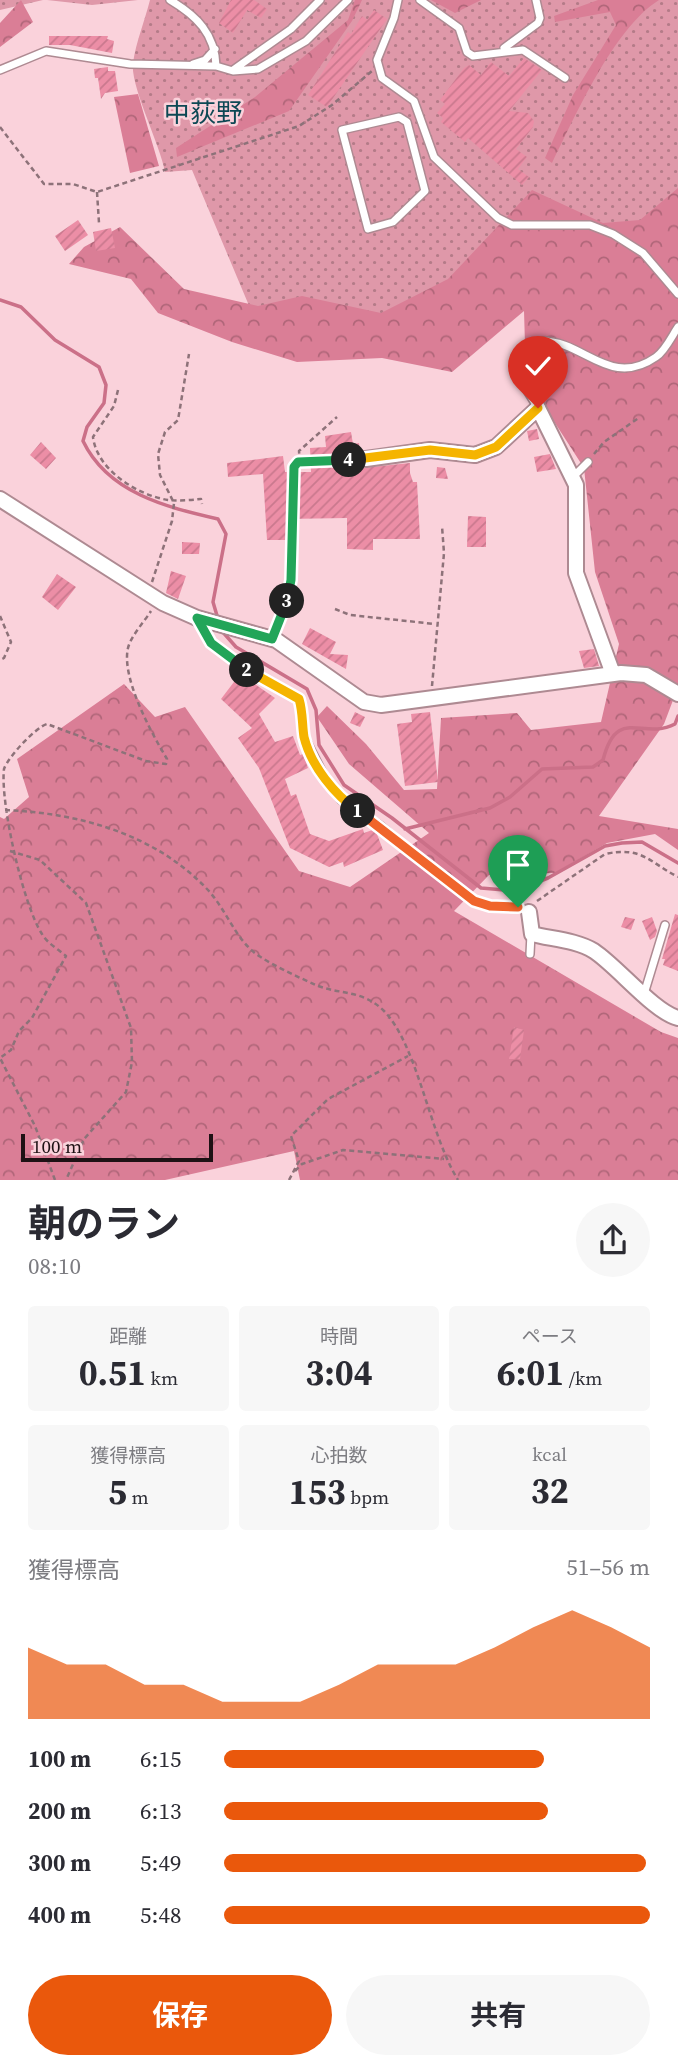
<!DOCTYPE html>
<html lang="ja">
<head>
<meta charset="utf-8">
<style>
	:root { --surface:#fff; --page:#f7f7f7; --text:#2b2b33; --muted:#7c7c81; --accent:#ea580c }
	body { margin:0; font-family:"Source Serif 4","Noto Sans JP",serif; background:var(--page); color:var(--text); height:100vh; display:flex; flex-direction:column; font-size:26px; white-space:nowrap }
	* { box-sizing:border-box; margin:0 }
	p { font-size:23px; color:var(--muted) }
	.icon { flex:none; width:38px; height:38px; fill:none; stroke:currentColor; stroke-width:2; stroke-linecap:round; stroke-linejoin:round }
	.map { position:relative; height:1180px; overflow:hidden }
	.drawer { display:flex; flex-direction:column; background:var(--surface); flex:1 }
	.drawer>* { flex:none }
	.scale { position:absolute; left:21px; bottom:18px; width:192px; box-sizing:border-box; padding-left:7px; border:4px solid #1e1114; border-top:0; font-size:19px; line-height:24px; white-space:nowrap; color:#1e1114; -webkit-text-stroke:5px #fad2db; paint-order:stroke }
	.pin { position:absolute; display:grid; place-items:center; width:60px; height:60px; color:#fff; margin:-72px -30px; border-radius:50% 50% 50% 0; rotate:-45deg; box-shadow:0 0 7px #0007 }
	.pin .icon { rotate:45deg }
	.km { position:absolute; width:35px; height:35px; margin:-18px; border-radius:50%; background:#222; color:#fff; font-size:19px; line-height:35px; text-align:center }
	.round { display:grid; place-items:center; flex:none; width:74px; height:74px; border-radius:37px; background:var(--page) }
	.summary { display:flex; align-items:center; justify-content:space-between; height:119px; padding:0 28px }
	h1 { font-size:38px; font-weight:700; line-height:52px }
	.metrics { display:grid; grid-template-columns:repeat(3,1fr); gap:10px; height:119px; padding:7px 28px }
	.metrics div { display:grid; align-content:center; border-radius:7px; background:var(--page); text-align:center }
	.metrics b { font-size:35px; font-weight:700 }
	.metrics small { font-size:19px; font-weight:400 }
	.metrics p { font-size:19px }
	.chart { height:196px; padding:14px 28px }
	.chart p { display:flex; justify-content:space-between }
	.chart svg { width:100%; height:126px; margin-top:7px; fill:var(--accent); opacity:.7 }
	.button { display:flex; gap:14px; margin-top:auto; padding:14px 28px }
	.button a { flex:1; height:80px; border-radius:42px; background:var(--accent); color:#fff; font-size:28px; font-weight:700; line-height:80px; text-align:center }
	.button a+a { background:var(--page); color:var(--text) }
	ul { padding:0 28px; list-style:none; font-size:23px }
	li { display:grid; grid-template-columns:112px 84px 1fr; align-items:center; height:52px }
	li i { height:18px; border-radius:9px; background:var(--accent) }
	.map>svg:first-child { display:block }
	.grass { fill:url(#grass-dots) }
	.forest { fill:url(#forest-crowns) }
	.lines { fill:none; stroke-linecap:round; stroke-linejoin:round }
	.stream { stroke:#cb7088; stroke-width:3.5 }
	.building { fill:url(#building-hatch) }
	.lane-casing { stroke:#ae8a92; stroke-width:10 }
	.street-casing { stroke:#ae8a92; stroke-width:18 }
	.path { stroke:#8d7279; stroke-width:2.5; stroke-dasharray:5 3.5; stroke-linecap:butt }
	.lane { stroke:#fff; stroke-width:7 }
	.street { stroke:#fff; stroke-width:14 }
	.split-1-casing { stroke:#fff; stroke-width:14 }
	.split-2-casing { stroke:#fff; stroke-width:14 }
	.split-3-casing { stroke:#fff; stroke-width:14 }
	.split-4-casing { stroke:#fff; stroke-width:14 }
	.split-5-casing { stroke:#fff; stroke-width:14 }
	.split-1 { stroke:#f0652b; stroke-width:9 }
	.split-2 { stroke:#f5b400; stroke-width:9 }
	.split-3 { stroke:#22a559; stroke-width:9 }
	.split-4 { stroke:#22a559; stroke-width:9 }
	.split-5 { stroke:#f5b400; stroke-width:9 }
	.labels { text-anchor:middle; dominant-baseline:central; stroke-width:5; stroke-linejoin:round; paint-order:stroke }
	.neighbourhood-label { font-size:26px; fill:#0d4854; stroke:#fad2db }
</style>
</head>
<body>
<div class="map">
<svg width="678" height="1180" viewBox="0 0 678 1180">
	<defs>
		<pattern id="grass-dots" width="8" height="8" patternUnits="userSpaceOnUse" patternTransform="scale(1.75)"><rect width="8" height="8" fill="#df98a9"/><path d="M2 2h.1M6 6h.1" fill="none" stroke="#b47b88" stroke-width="1.8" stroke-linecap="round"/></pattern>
		<pattern id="forest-crowns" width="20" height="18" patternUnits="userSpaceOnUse" patternTransform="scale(1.75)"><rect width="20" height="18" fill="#da7e96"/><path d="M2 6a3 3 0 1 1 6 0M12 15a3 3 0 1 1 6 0" fill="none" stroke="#b06679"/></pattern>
		<pattern id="building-hatch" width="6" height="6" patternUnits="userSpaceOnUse" patternTransform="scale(1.75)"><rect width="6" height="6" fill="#ec8ea6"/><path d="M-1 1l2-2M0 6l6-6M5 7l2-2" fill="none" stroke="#ca798e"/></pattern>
	</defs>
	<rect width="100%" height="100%" fill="#fad2db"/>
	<path class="grass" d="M0,0H43L0,10Z
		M47,0H138L92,5Z
		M150,0H678V646L534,259L437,339H263L192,170L165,172C160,144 130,86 133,63C136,42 145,20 150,0Z"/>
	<path class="forest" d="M21,0L33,22L0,47V23Z
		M355,0H362L352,21L289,111L177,157L176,148L255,97L348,20Z
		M431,0H481L455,13Z
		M598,0H659C613,29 576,115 552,163L545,158L573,95L616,25L610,12L555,22L554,16Z
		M138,94L159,166L130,173L114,97Z
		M678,188V687L664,724L599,816L678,829V850L655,834L607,843L555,873L489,875L454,911L661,1032L678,1038V1180H300L294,1151L165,1180H0V817L4,819L29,797L17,759L124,684L155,717L185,707L299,871L350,887L429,833L349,764L317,717L327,706L366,744L404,790L437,789L441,718L517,713L531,730L601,722L619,644L595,572L584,468L526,378L524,311L452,372L382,358L297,362L232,342L158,313L131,279L69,264L84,247L120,227L184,289L258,306L302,296L381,313L448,279L532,190L603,223L640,220Z"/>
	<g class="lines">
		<path class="stream" d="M0,300L21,307L55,340L99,367L106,385L104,403L87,427L83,441C108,493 166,507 218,519L226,534L213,602L218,619
			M221,630L236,647L307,689L316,710L319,745L344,785L392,818L481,888L515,891L548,878L605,846L622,843L642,842L678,863
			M405,829L490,808L510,797L542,769L593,767L603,760C617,705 642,741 675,724L678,716"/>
	</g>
	<path class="building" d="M231,0H254L267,9L261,18L247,10L233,33L219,23Z
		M374,10L387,19L327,107L308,95L348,32L351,34L362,16L367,20Z
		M49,36H108L107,39L114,41L112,53L70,45H49Z
		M524,58L542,70L509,111L528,113L534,121L533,127L516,149L527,157L518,169L529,177L522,185L468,138L465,142L441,122L443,118L437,113L445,104L440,100L464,68L469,65L481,75L491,62L509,76Z
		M108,67V71H115L118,91L105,93L101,99L98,78H95L94,69Z
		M78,220L88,235L65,251L55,236Z
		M111,228L115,248L96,251L93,232Z
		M537,429L539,439L529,441L527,431Z
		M351,432L353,444L359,443L360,451L363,450L356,460L362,468L410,463V473L413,482H417L420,539H373V550L347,549V518L286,519L287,540H267L263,474L228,477L227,463L283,456L285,472H311L310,448L326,447L325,436Z
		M41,442L56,458L46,469L30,455Z
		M550,454L556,469L537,472L534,457Z
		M437,467L445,468L448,479L436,478Z
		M468,516L486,517V547H467Z
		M182,542L200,543L199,554H182Z
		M171,571L186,576L178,599L166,593Z
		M57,574L76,587L58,610L42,597Z
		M310,628L336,642L330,654L348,655L346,669L302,644Z
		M594,649L599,666L584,668L579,651Z
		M240,674L275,698L259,714L275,742L293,736L300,755L303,754L308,768L285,779L291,796L296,794L310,834L329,841L363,829L364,833L375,829L383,850L344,867L343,862L329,867L290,848L259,768L238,738L252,728L221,699Z
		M355,712L365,717L360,727L350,723Z
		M430,712L438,782L405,786L397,724L412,722L411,714Z
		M675,914L678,915V971L663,965L665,959H662Z
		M625,917L635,919L631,930L621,927Z
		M652,917L657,931L655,937L650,940L642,921Z
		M514,1027L524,1030L520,1059H509Z"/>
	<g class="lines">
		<defs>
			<path id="lane" d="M170,0C197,16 215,34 216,66
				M398,0L394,18L377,60L382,78L414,101L434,157L498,218L512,225H590L613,234L643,253L678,294
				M420,0L459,28L467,52L473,56L523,50L565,78
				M504,48L538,23L540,18L536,0
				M193,64L205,60L215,49
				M0,70L46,51L130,64L216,66L233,71L258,69L306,41L348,0
				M233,70L291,29L320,0
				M399,117L407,122L425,191L393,222L368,229L342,130Z
				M538,408L515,371L516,356C524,350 532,341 543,341C584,341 610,389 656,357C665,351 672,336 678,327
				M573,477L588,462
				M198,620L211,644L241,667L299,699L305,738L328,783L341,800L381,826L449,884
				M530,954L531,934
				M644,994L665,925"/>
			<path id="street" d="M366,459L430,450L475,455L496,447L538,408L576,485V573L613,674
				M0,499L163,603L197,618L276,640L364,702L381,705L621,673L646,675L678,694
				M529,912L532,934C551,939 576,940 594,951C618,967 654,1012 678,1018"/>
		</defs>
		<use href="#lane" class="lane-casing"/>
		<use href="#street" class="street-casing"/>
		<path class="path" d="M0,127L44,184H73L97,192L299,126L332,105L372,71
			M97,192L99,223
			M118,390L114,406L93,437C97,470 137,495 168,500C179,501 191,500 201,499L202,504
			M594,454L604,442L640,417
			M300,462L299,451L337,417
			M152,582L172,521L174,503L160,475L158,454L165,432L178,420L189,354
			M335,609L350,615L435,624
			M0,616L11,642L4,658L0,660
			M277,626L291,580L294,467L298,462L355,459
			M432,686L444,553L442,526
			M5,810C79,813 155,834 207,889C227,910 235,940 259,956C276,967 298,977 316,985C339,995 362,989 384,1011C418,1046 429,1133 458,1180
			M10,851L40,860L86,903L131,1028L132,1062L126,1092L84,1139L66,1180
			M455,888C475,902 492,909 517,907
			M537,901L605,854C642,846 649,862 678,877
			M295,1171L302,1164L343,1150L444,1159
			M55,1180L35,1126L0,1058L11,1050L19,1031L32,1018L66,956C58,949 47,943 42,934C23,905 0,802 4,769C8,757 36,727 47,724L146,761L166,764L167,759C152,734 121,678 128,648C131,636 144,622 151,611
			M289,1180L299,1161L291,1136L328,1099L408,1056"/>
		<use href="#lane" class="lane"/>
		<use href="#street" class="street"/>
	</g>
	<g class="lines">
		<defs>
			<path id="split-1" d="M358,811L474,901L490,906L518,907"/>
			<path id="split-2" d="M247,670L299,699C303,712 302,725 304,737C311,766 335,795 358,811"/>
			<path id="split-3" d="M247,670L211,643L197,618L272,639L287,601"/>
			<path id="split-4" d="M287,601L291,580L294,467L298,462L349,460"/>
			<path id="split-5" d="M349,460L430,450L475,455L496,447L538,408"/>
		</defs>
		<use href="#split-1" class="split-1-casing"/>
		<use href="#split-2" class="split-2-casing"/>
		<use href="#split-3" class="split-3-casing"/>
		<use href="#split-4" class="split-4-casing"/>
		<use href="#split-5" class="split-5-casing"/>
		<use href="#split-1" class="split-1"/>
		<use href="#split-2" class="split-2"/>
		<use href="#split-3" class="split-3"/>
		<use href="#split-4" class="split-4"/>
		<use href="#split-5" class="split-5"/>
	</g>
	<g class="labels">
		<g class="neighbourhood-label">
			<text x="203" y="113">中荻野</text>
		</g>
	</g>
</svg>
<div class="scale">100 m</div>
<div class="pin" style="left:518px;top:907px;background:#1e9e55"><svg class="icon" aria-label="arrive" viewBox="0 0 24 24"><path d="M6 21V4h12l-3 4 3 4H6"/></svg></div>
<div class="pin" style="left:538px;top:408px;background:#d93025"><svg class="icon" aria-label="check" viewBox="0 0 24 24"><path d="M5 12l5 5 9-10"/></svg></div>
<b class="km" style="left:358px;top:811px">1</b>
<b class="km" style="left:247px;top:670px">2</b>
<b class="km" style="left:287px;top:601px">3</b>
<b class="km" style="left:349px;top:460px">4</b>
</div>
<section class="drawer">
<div class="summary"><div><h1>朝のラン</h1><p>08:10</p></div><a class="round"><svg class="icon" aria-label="share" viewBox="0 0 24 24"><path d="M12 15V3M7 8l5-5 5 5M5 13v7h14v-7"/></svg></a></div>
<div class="metrics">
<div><p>距離</p><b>0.51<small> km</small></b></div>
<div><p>時間</p><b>3:04</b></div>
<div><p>ペース</p><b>6:01<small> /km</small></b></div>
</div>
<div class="metrics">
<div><p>獲得標高</p><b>5<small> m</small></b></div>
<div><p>心拍数</p><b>153<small> bpm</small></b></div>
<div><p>kcal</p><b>32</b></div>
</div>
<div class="chart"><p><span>獲得標高</span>51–56 m</p>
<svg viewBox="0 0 160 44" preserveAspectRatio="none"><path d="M0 44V19L10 25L20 25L30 32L40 32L50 38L60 38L70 38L80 32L90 25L100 25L110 25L120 19L130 12L140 6L150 12L160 19V44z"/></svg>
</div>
<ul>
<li><b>100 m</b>6:15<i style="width:75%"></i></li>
<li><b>200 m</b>6:13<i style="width:76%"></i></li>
<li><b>300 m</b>5:49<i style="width:99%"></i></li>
<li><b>400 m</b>5:48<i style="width:100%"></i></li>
</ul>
<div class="button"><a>保存</a><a>共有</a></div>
</section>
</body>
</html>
